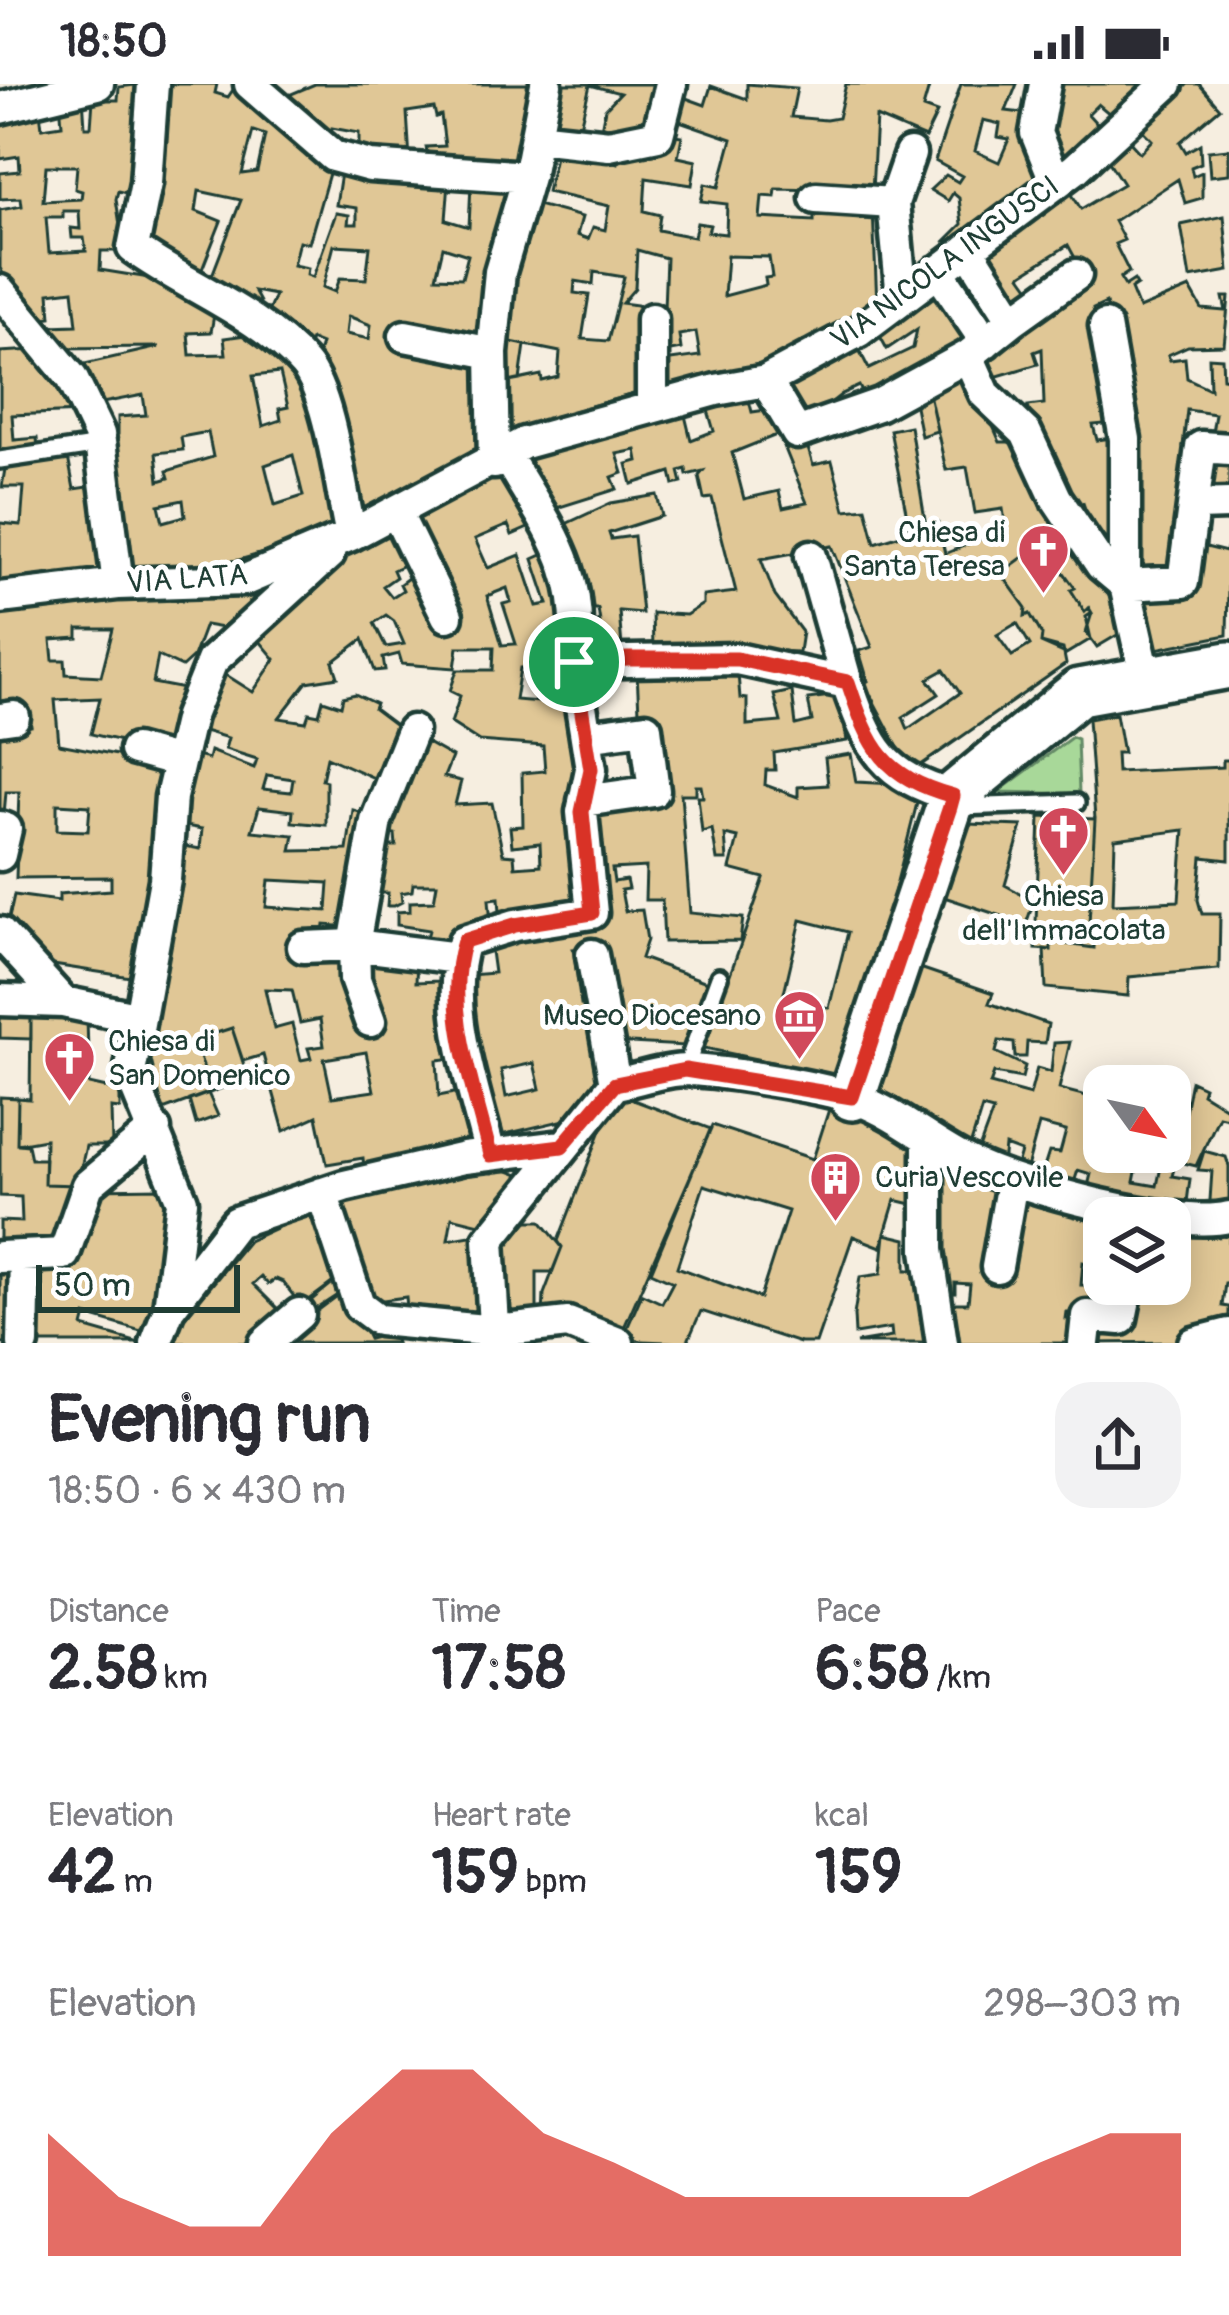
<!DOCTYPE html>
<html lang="en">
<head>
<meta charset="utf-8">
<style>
	:root { --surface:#fff; --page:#f2f2f3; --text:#2b2b33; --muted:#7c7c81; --accent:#d93025 }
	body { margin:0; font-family:Pangolin,sans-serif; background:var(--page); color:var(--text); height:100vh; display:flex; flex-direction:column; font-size:45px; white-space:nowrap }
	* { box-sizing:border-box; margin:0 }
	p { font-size:39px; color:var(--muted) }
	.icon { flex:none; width:66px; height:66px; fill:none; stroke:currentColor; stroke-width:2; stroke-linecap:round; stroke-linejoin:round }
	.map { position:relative; height:1259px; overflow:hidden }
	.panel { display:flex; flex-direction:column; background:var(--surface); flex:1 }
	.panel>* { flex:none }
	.needle { width:78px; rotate:123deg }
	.controls { position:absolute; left:1083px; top:981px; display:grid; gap:24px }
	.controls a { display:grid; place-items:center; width:108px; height:108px; border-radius:24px; background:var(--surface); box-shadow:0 6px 30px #0003; font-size:60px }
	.scale { position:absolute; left:36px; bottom:30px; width:204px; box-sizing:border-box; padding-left:12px; border:6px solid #1f3d34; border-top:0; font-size:33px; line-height:42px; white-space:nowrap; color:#1f3d34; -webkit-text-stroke:9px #fff; paint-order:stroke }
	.pin { position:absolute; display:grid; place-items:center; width:102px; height:102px; color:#fff; margin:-51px; border:6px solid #fff; border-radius:50%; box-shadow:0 3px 12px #0007 }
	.round { display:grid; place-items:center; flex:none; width:126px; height:126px; border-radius:36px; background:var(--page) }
	.headline { display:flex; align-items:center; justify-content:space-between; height:204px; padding:0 48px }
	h1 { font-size:66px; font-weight:800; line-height:90px }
	.stats { display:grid; grid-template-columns:repeat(3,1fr); gap:18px; height:204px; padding:12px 48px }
	.stats div { display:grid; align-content:center }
	.stats b { font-size:60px; font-weight:800 }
	.stats small { font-size:33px; font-weight:400 }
	.stats p { font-size:33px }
	.chart { height:336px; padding:24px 48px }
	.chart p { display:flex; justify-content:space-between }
	.chart svg { width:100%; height:216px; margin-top:12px; fill:var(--accent); opacity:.7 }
	.status { display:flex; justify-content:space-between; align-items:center; height:84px; padding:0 60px; background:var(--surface); direction:ltr }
	.status svg { height:33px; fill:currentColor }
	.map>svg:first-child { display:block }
	.green { fill:#a8d899; stroke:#648a66; stroke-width:3 }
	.building { fill:#e0c796; stroke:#1f3d34; stroke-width:3; fill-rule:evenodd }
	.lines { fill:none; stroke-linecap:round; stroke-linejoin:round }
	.lane-casing { stroke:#1f3d34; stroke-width:24 }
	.street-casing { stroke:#1f3d34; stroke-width:39 }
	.secondary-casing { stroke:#1f3d34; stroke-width:54 }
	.lane { stroke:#fff; stroke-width:15 }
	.street { stroke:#fff; stroke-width:30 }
	.secondary { stroke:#fff; stroke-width:45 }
	.route-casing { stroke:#fff; stroke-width:24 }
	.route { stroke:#d93025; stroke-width:15 }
	.labels { text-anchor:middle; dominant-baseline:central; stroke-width:10; stroke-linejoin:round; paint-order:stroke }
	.street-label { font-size:30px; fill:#1f3d34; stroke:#fff }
	.poi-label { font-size:30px; fill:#1f3d34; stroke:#fff; text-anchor:end }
</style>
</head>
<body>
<div class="status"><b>18:50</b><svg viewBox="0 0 49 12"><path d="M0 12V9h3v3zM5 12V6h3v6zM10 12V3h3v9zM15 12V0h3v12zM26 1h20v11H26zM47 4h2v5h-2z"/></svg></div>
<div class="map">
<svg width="1229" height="1259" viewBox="0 0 1229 1259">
	<rect width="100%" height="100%" fill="#f6eee0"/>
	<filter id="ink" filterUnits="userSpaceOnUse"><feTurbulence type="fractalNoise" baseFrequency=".00833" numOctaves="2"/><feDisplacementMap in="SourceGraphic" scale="24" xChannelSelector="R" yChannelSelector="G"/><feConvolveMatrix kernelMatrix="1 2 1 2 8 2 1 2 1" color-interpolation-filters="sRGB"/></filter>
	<g filter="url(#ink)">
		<path class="green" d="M1072,653L1077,655L1079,710L998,708Z"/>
		<path class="building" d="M143,0L139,81L126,109L118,107L116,115L124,167H101L100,186L186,200L216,219L211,248L188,249L190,271L226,270L224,254L253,250L300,284L342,446L239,476L126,489L107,351L118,350V333L146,331L143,311L92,321L80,281L159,263L53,264L50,242L77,241L73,206L49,209L51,233L27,236L0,184V126L22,122L21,114L0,115V89L20,87L19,72L0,75V35L40,28L42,44L62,41L60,16L83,12L85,43H91L93,16H118L119,3ZM46,82H77L75,105L82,107L81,115L43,117ZM63,127H79L80,145L71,144L72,154H84L86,167L49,169L46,133H63ZM280,289L288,323L279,325L281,336L263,342L253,292ZM208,348L213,373L167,387L169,394L159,397L156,369L183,366L181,353ZM293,371L303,412L275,421L265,381ZM183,416L185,432L163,438L159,421Z
			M161,0H217L215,9L228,13L237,0L258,29L332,79L309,159L299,157L293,181L308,184L307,191L313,193L336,129L349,131L348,140H357V124L336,121L342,82L449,98L446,136L469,143L471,99L515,102L481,279V375L357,430L334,343L331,294L316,277L321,260L311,256L307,267L265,236L275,211L254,207L260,218L255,229L141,160ZM253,47L265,51L257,88L242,90ZM199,107L241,116L211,194L201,188L221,137L196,127ZM334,161L370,163L366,195L340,194L335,208L323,203ZM443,163L468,171L462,194L436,193ZM348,232L371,241L369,255L346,250Z
			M315,0H531L519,83L429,78L426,63L445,62L441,31L436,33L434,24L407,28L410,76L359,74V49L332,44L328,59L284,13Z
			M559,0H666L652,47L600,50L605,25L620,9L590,1L579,46L549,40Z
			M747,0L797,4L791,33L826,36L838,34L846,0H930L923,24L937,29L925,54L876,33L872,107L776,105L775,113L762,112L760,134L814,137V124L873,125L877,221L789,273L735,295L657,302L656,278L700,272L696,248L679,251L681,265L655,270L659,224L664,225L666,174L637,166L635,204L622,219L645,222L644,307L508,346L504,299L541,291L542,297L558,293L560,268L506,257L517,166L530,119L582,133L577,151L588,155L593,143L605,146L609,122L547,108L558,59L600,63L598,75L618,79L622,61L667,50L682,52L678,73L696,77L692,101L646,94L644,127L660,131L658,146L694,153L697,139L710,141L708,148L726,150L727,120L701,117L705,100L719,103L732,55L668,33L675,10L705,21L711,2L747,15ZM727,172L769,173L772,193L765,194L766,201L724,212ZM594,188L624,193L608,257L582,255L589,211L574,209L575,197L593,200Z
			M961,0H1017L1006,27L1030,30L1048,95L958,162L945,157L962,140L959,114L953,109L948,117L930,106L946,91L958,98L962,92L935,77ZM983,36L1000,40L998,53L1009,55L999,78L975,67Z
			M1059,0H1151L1118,37L1098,20L1088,30L1105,49L1055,90L1046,70L1059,60L1041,35Z
			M1188,0H1199L1220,24L1180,58L1186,68L1200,60L1201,79L1191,83L1193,92L1202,88V114L1185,119L1178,95L1114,137L1124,156L1115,160L1129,188L1120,194L1125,202L1134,196L1137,201L1131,205L1139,225L1190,204L1202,225L1226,227L1223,213H1229L1224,261L1188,262L1168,271L1170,276L1185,274L1187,294L1210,305L1209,273L1222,274L1223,294L1229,295V351L1212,349L1215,330L1187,326L1183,362L1196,364L1178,490L1135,489L1127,317L1134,316L1106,219L1093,225L1115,339L1093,341L1097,356L1118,353L1123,484L1092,445L1083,419L1070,424L1045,384L1028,322L1044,320L1042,265L1034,268L1038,280L988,295L977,270L1087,196L1068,161L1021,191L1033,208L1015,221L981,166L1066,101L1081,125L1123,100L1106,73L1128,56L1140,69L1152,56L1141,45Z
			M1229,65V90L1210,92L1208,67Z
			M1224,132L1229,187L1190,194L1181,141Z
			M940,196L978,256L864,312L859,302L842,310L806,338L783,296L854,256L869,285L913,264L917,245L887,265L874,241Z
			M506,257L525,261L520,296L504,299Z
			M35,266L80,328L12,331L14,356L37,354L38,364L0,373V268Z
			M968,285L1000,358H1023L1041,425L1051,419L1129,544L1097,563L1086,548L1092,529L1089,524L1085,528L1071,506L1075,504L1049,468L1054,464L1048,455L1001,489L1026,524L1025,532L1030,530L1042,551L1041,559L1063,565L1066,580L911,688L864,599L868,597L859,567L872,563L832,462L761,475L775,512L802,548L799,568L653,563L652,529L686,531L703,520V512L736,508L712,414L704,415L699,392L703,387L687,391L686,385L679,387L682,399L674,401L671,388L632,400L627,380L638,377L636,366L617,370L623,389L612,393L617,405L544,428L523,368L682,319L691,356L714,347L705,316L746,305L752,328L781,324L804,351L813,381L832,377L845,426L866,424L875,459L910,448L890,346L910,342L926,442L938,438L945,470L1006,444L1003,425L975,429L967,383L946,386L928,305ZM779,350L807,419L783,424L779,407L744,415L732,369ZM1017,539L1030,561L1012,572L997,551ZM944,586L960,609L908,645L903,633L939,610L928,595Z
			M928,305L937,347L921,352L913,312Z
			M67,368L74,405L95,402L107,493L0,504V439L21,441L24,403H2L6,379Z
			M1208,372H1229V416L1205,414Z
			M506,381L537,440L512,451L508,441L475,455L488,484L520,471L537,522L548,520L533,475L553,466L585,690L583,825L510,836L500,828L499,814L489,815L491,840L451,848L450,860L426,857L429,846L397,841V828L410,827V818L434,817L437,800H413L412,807L401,809L402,818L394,822H387L388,809H379L380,762H396L395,750L382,748L415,652L452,673L444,693L461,697L455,721L492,719L503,770L514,771L515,783L541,781L540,759L512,762L510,743L523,742L522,689L545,687L543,662L479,657L451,639L460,612L450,607L457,586H493L494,563H458L455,584L402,580L399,570L383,574L385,586L375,587L363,555L333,578L338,593L307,598L279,634L306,638L309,629L319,631L323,616L341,622L343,613L355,610L376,620L374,625L406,649L381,697L327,673L322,696L326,697V741L292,738L293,727L259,723L252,747L294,751L291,767L347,766L353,726L370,731L352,843L325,841L323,857L297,855V879L312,878L313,872L417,875L416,898L439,897L440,879H454L481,1058L364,1083L363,1074L327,1080L317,1032L284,1047L263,971L243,977L232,944L194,956L212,1008L163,1026L151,976L179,761L200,765L202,745L180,741L192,671L208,675L210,667L254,684L257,675L225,665L228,654L197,645L223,589L253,608L275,575L254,550L357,463L397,439L414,476L393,486L396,493L383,502L392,513L403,506L400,500L420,485L406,435ZM507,504L511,518L503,520L516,560L502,561L487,512ZM386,531L394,537L404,560L386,563L374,539ZM552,583V619L515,616L520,584ZM267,691L293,695L291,708L263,705ZM269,796L329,799L327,827L266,823ZM265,905L292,906L300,939L320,935L324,962L308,964L311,974L301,976L292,940L274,945ZM366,968L374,1007L332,1013L324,975ZM455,974L459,1008L439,1012L437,976Z
			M657,411L662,432L609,449L611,455L634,452L642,529L619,527L622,563L585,560L586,538H600L598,525H586L555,445L611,419Z
			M1048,455L1054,464L1049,468L1075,504L1071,506L1085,528L1089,524L1092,529L1086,533L1091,555L1066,570L1041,559L1042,551L1030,530L1025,532L1026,524L1001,489Z
			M1229,457L1227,551L1151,566L1146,504L1198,461L1226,468Z
			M270,494L280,507L228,545L205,541L193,573L182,583L158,572L153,599L189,606L176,670L91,650L100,614L55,616L59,660L169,681L137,894L47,880L6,848L14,811L59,817V810L111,806V793L16,794L19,708H6L4,730H0V646L31,642L30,636L0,626V521ZM78,545H113L101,592L66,590L65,576H53L51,556L78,554ZM57,720L90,722L88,747L57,746Z
			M637,588L738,590L740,614L747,615V641L781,638L774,611L792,607L796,641L812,637L808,615L839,611L847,657L774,669L775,686H766L765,701L798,713V703L828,701L825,674L851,670L856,698L896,700L917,719L847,994L704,964L764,794L730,785L738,754L725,751L727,776H717L712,745L702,748L698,713H703L701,702H696V710H681L690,829L743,834L740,857L664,858L662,816H645L646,783L612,785L614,798L626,796L628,805L621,806L625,827L642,826L647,856L641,874L707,898L685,962L612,958L600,863L573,865L581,921L590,919L606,998L565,1036L497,1052L472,939L470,891L494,889L490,860L599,833L588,725L665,685L659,637L654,638L652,628H639ZM801,836L848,848L829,924L783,913ZM534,979L540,1005L506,1013L501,986Z
			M1116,630L1123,669H1116L1117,688L1223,683V676H1229V776L1202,773L1198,816L1202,830H1220L1219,885L1129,893L1128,912L1046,904L1044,865L1051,866V858L1094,864L1095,839H1089L1095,735L1088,635ZM1184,746L1179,817L1113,820L1115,755Z
			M1040,733L1095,735L1089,839H1095L1094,864L1051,858V866L1035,865Z
			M967,740L1022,742L1005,801L1034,817L1026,840L944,813Z
			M920,884L993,909L989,919L1048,940L1045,959L1027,958L1026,973H1015L1014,959L999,957L996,968L1025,982L1022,994L994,989L990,1000L1030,1011L1037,984L1051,988L1054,959L1070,958L1059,1005L1094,1014L1096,1004L1104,1006V1068H1140L1134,1098L1157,1102L1163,1073L1148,1068H1170V1044L1181,1048L1191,997L1204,1003L1202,1009L1228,1025L1227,1034L1219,1032L1196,1082L1176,1077L1172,1092L1190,1095L1186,1126L1087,1106L1091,1090L1078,1086L1073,1102L1041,1093L1049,1068L1060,1069L1066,1047L1039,1040L1026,1088L1016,1085L1021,1068L1005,1062L1003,1082L976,1073L993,1027L982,1024L968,1069L865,1011Z
			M0,928H31V955L0,954Z
			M31,933L87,935L89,1000L120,1007V1025L111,1024L112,1062H86L77,1101L44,1100L45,1055L17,1060L18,1014L30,1015Z
			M232,944L248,994L212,1008L194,956Z
			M208,1009L218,1032L196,1040L189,1016Z
			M620,1011L711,1045L622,1248L543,1233L544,1210L562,1163L558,1157L614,1013Z
			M0,1013L18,1014L17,1060L28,1061L31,1075H45L44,1100L77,1101L58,1155L0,1156V1137L22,1138L21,1113L0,1112Z
			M831,1019L917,1055L916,1121L895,1116L881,1163L853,1152L816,1259H800L701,1227L687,1259L622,1256L642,1210L662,1219L673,1198L651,1188L712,1041L813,1075ZM704,1101L788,1127L760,1214L677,1183Z
			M1204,1067L1226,1073L1229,1082V1127L1209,1131L1212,1087L1198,1086Z
			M939,1080L1104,1134V1183L1083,1178L1081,1201L1120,1202L1115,1229L1067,1228L1066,1235L1074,1236L1075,1259H948L941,1219H968L970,1200L955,1199V1209L941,1210Z
			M495,1082L519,1091L507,1121L492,1143L452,1133L448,1156L481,1150L486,1241L408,1233L406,1213L368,1218L333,1111Z
			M162,1104L166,1139L148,1249L86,1231L83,1243L139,1259H31V1183L73,1182L92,1105Z
			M322,1123L340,1193L259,1259H164L248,1157ZM261,1193L268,1200L276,1195L283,1198L296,1215L281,1228L253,1200Z
			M512,1137H541L562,1163L552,1188H537V1234H500L499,1170Z
			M1170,1140H1229V1199H1225L1222,1222L1229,1223V1242H1197L1195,1252L1186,1258L1088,1259L1134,1200H1170L1176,1168H1170Z
			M885,1150L906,1155V1186H923L933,1253L922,1259H856L892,1253L891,1244L855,1250L854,1231L860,1193L881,1190Z
			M18,1182L17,1259H0V1183Z
			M340,1193L345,1206L307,1231L301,1222Z
			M345,1206L369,1255L393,1249L396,1259H275Z"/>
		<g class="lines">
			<defs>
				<path id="lane" d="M0,376L100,361
					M959,723L1076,719
					M685,986L719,893"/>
				<path id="street" d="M153,0L146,99L133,164C187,203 259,229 304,280C331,311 341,409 351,451
					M250,0L333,72L370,82L528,93
					M1045,0L1036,49L1056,99
					M0,24L98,0
					M536,53L609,61L658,51L671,0
					M816,114L893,119
					M968,165L1013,236L968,272L985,310L1026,349L1056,414L1101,481L1125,501L1146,595
					M938,187L986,258
					M0,207L72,294L99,350L118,500
					M902,214L893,119L910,70
					M1013,236L1076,191
					M1105,242L1125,355V501L1183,498L1201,363L1229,365
					M405,252L492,269
					M766,297L797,349L880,320L968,272
					M652,323V235
					M507,373C550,447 586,488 574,578
					M494,379L492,269L500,188L528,93L546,0
					M1197,421L1229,420
					M396,428L447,532
					M811,472L847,599
					M0,514L118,500L245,496L351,451L524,359L716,306L766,297L859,247L1075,85L1167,0
					M0,635L14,633
					M135,666L179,678
					M584,717L654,707L646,644L586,652
					M0,743L6,745L0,771
					M0,849L63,918
					M303,863L354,861L458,874
					M592,871L615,1000
					M0,916L63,918L140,934
					M370,937L355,895L354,861L376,737L412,647
					M615,1000C637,996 664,986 687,986C724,987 825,1003 859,1016C899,1031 931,1060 970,1079C1020,1104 1176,1146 1229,1133
					M928,1058V1166L942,1259
					M490,1071C475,1006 442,923 464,857L515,841L592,829L582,728L591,685L574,578L737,575L847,599C870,665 883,692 953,712
					M322,1109L359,1221L379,1236L495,1247L568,1239L618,1259
					M0,1173L64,1170L88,1101L155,1045
					M997,1183L1010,1109
					M169,1225L182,1117L130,989L165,796L171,713L190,632L212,577L329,470
					M23,1259L25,1172
					M156,1259L169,1225L236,1138L344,1102L464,1074L562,1062
					M265,1259L299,1230
					M495,1259L489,1156L615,1000
					M1084,1259L1087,1232L1121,1235L1128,1200
					M1194,1259L1229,1250"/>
				<path id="secondary" d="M852,1013L953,712L1079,608L1229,581"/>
			</defs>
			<use href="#lane" class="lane-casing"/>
			<use href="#street" class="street-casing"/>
			<use href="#secondary" class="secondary-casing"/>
			<use href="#lane" class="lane"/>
			<use href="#street" class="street"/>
			<use href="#secondary" class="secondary"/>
		</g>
	</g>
	<g class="lines" filter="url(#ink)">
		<defs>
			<path id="route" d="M628,575H737L848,598C870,665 883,692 953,712L950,723L852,1013L685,986L615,1000L562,1062L490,1071C475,1006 442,923 464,857L515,841L592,829L582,728L591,685L574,578Z"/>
		</defs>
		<use href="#route" class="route-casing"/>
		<use href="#route" class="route"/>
	</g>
	<defs>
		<symbol id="church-pin" viewBox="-11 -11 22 30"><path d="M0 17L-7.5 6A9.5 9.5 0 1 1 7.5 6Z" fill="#d1495b" stroke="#fff"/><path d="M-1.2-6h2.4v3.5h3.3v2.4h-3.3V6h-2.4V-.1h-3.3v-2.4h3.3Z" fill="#fff"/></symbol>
		<symbol id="museum-pin" viewBox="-11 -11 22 30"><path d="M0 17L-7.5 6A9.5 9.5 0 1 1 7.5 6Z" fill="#d1495b" stroke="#fff"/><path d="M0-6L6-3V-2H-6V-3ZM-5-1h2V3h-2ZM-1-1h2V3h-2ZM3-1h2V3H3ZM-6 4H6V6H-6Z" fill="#fff"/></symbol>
		<symbol id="building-pin" viewBox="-11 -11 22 30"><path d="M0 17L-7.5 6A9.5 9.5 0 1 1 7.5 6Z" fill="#d1495b" stroke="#fff"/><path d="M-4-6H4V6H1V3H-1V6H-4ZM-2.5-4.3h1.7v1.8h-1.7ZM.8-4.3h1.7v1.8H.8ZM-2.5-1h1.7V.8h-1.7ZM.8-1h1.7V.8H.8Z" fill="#fff"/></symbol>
	</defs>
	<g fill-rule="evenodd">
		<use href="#church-pin" x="1014" y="436" width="59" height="81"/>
		<use href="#church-pin" x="1034" y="718" width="59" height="81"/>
		<use href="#museum-pin" x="770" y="902" width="59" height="81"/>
		<use href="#church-pin" x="40" y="944" width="59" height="81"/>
		<use href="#building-pin" x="806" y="1064" width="59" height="81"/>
	</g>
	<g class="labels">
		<g class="street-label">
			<text transform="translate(945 179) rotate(-36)">VIA NICOLA INGUSCI</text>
			<text transform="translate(187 495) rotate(-4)">VIA LATA</text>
		</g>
		<g class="poi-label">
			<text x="1005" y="448">Chiesa di<tspan x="1005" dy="34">Santa Teresa</tspan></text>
			<text x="1064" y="812" text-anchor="middle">Chiesa<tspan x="1064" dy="34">dell'Immacolata</tspan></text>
			<text x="761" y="931">Museo Diocesano</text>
			<text x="108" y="957" text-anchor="start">Chiesa di<tspan x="108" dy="34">San Domenico</tspan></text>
			<text x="875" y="1093" text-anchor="start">Curia Vescovile</text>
		</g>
	</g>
</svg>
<div class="controls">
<a><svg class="needle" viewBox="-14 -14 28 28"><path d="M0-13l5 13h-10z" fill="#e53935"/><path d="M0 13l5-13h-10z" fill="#7c7c81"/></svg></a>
<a><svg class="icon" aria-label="layers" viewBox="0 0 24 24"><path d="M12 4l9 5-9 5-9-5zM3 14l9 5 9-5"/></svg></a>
</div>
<div class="scale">50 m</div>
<div class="pin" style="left:574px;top:578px;background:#1e9e55"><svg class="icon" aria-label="arrive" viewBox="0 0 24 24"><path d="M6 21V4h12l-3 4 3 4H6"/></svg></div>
</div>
<section class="panel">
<div class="headline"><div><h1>Evening run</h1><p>18:50 · 6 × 430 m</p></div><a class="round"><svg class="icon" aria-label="share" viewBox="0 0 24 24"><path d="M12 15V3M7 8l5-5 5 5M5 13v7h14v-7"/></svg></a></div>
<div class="stats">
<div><p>Distance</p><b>2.58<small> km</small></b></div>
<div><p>Time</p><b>17:58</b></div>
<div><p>Pace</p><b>6:58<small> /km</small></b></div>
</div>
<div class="stats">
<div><p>Elevation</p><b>42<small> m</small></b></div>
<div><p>Heart rate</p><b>159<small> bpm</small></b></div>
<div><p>kcal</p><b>159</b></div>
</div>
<div class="chart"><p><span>Elevation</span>298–303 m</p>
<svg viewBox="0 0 160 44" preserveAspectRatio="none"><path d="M0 44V19L10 32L20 38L30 38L40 19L50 6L60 6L70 19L80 25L90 32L100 32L110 32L120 32L130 32L140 25L150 19L160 19V44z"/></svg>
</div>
</section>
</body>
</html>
